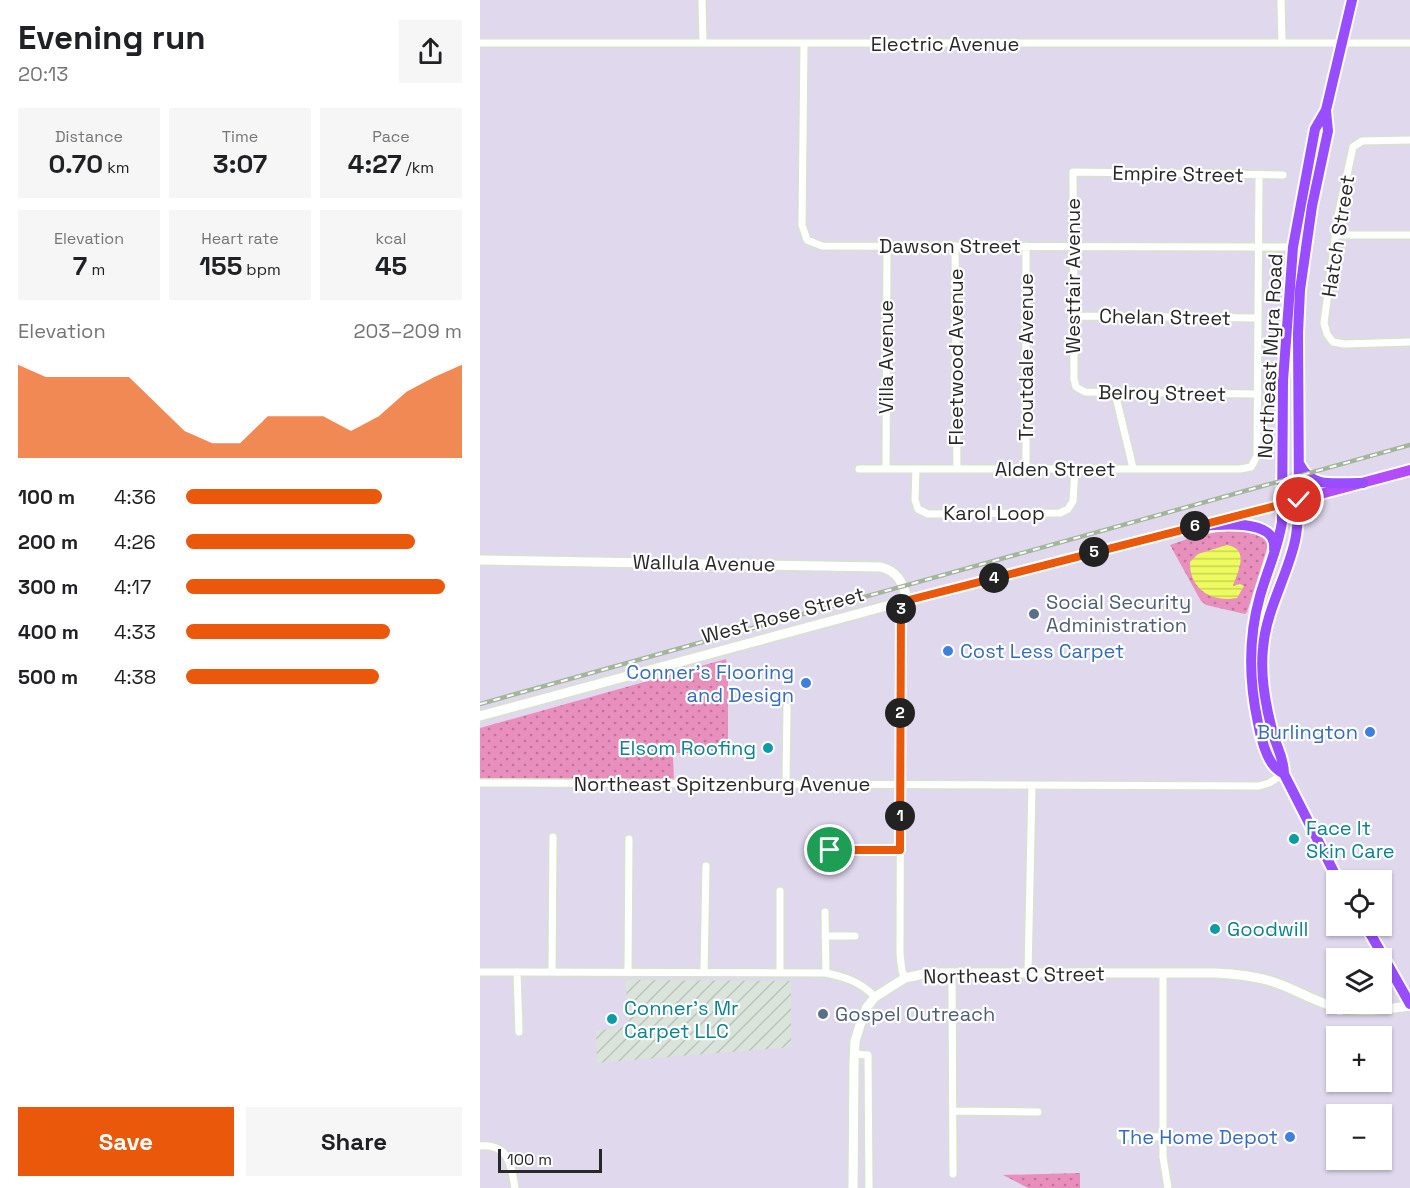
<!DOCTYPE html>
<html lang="en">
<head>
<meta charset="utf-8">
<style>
	:root { --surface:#fff; --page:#f6f6f6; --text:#202124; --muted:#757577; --accent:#ea580c }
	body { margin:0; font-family:"Space Grotesk",sans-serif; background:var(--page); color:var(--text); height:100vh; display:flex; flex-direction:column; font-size:22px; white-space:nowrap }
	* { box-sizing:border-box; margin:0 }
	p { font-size:20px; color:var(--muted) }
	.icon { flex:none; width:33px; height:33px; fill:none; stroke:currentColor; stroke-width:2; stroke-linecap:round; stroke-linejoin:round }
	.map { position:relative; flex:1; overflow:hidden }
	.sheet { display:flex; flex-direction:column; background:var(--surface); width:480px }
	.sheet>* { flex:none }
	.tools { position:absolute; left:846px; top:870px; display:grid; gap:12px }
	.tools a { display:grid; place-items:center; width:66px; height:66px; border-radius:0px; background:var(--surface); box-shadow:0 2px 4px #0004; font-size:30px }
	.scale { position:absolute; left:18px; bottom:15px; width:104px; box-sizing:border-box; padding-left:6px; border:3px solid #282828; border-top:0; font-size:16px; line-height:21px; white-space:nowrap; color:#282828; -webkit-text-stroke:4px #fff; paint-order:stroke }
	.pin { position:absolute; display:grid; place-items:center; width:51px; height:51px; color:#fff; margin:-26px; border:3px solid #fff; border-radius:50%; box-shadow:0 2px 6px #0007 }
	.km { position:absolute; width:30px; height:30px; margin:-15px; border-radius:50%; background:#222; color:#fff; font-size:16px; line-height:30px; text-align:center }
	.round { display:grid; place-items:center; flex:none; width:63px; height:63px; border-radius:0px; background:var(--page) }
	.head { display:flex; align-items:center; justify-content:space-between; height:102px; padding:0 18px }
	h1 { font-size:33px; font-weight:700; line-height:45px }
	.metrics { display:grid; grid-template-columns:repeat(3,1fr); gap:9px; height:102px; padding:6px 18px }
	.metrics div { display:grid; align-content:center; border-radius:0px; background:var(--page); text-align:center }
	.metrics b { font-size:26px; font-weight:700 }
	.metrics small { font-size:16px; font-weight:400 }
	.metrics p { font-size:16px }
	.chart { height:168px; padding:12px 18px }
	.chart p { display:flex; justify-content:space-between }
	.chart svg { width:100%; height:108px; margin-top:6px; fill:var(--accent); opacity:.7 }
	.cta { display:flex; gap:12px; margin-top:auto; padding:12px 18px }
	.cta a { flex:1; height:69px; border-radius:0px; background:var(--accent); color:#fff; font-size:24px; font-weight:700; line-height:69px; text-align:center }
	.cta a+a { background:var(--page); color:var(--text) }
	ul { padding:0 18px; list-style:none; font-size:20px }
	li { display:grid; grid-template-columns:96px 72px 1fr; align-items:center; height:45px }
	li i { height:15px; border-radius:8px; background:var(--accent) }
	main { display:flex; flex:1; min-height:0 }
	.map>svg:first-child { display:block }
	.industrial { fill:url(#industrial-furrows) }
	.grass { fill:url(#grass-dots) }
	.water { fill:url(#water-rules) }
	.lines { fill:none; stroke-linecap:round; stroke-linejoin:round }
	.minor-casing { stroke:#d6e3cd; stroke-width:10 }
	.secondary-casing { stroke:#d6e3cd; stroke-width:12 }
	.primary-casing { stroke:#fff; stroke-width:14 }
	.trunk-casing { stroke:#fff; stroke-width:14 }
	.minor { stroke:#fff; stroke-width:7 }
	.secondary { stroke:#fff; stroke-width:9 }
	.primary { stroke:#b44cfe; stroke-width:10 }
	.trunk { stroke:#984efe; stroke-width:10 }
	.rail-casing { stroke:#a3b59b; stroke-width:4.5 }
	.rail { stroke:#fff; stroke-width:2; stroke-dasharray:7; stroke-linecap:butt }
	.route-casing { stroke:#fff; stroke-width:12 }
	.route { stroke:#ea580c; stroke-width:8 }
	.service-dot { fill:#5c6f8a; stroke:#fff; stroke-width:2 }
	.shop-dot { fill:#3f7fe0; stroke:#fff; stroke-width:2 }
	.culture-dot { fill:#0f9aa8; stroke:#fff; stroke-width:2 }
	.labels { text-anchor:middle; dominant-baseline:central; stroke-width:4.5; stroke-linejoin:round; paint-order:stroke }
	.street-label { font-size:20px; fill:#282828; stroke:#fff }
	.service-label { font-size:20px; fill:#4e5e75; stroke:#fff; text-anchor:start }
	.shop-label { font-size:20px; fill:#366cbe; stroke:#fff; text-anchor:end }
	.culture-label { font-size:20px; fill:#0d838f; stroke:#fff; text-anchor:start }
</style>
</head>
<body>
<main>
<section class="sheet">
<div class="head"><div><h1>Evening run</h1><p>20:13</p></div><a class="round"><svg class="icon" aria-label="share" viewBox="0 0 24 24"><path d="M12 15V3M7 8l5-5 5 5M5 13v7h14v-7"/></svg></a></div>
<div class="metrics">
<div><p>Distance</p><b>0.70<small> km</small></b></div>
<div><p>Time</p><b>3:07</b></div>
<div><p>Pace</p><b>4:27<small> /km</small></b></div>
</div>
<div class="metrics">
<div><p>Elevation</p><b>7<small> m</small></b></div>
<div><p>Heart rate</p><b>155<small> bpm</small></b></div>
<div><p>kcal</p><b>45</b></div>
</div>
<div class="chart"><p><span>Elevation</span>203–209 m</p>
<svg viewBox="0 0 160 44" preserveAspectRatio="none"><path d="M0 44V6L10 11L20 11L30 11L40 11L50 22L60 33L70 38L80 38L90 27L100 27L110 27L120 33L130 27L140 17L150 11L160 6V44z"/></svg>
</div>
<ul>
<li><b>100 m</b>4:36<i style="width:71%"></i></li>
<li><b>200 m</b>4:26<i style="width:83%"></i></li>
<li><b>300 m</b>4:17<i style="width:94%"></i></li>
<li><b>400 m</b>4:33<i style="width:74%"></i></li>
<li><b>500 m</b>4:38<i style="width:70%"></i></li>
</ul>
<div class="cta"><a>Save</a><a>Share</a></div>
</section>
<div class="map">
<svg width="930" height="1188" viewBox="0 0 930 1188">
	<defs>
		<pattern id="industrial-furrows" width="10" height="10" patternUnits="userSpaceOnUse" patternTransform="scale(1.5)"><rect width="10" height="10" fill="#dae4db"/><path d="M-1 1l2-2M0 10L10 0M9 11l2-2" fill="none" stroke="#bbc4bc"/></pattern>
		<pattern id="grass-dots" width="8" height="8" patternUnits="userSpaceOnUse" patternTransform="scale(1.5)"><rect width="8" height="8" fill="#e98fbe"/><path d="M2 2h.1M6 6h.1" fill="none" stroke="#bd759a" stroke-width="1.8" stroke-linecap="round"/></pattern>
		<pattern id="water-rules" width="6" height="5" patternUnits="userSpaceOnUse" patternTransform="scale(1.5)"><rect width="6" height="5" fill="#edfa60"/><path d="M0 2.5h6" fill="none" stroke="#cbd653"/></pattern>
	</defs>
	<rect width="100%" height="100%" fill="#e0d8ed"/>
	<path class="industrial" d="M145,980L311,981V1047L117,1063L116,1031L150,1026Z"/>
	<path class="grass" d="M750,530C765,530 783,528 788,545L767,612L765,614L726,605L721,601L690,545L716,536Z
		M246,659L248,669V753H196L193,757L194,780L0,779V728Z
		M600,1173V1188H548L523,1175Z"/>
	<path class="water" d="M747,545C771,549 757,573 753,586L760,584L764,586L757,598C732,603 709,589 710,562L718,554Z"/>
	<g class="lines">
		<defs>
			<path id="minor" d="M222,0L223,43
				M801,0L802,42
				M0,43H930
				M324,43L322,225L327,240L342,246L813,247
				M930,140L882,141L873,147L858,216L844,323L847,334L853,342L864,344L930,342
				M855,235H930
				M475,246L477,469
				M593,316L778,318
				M635,393L653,468
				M778,394L605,392L596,387L594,379L593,172L803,175
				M379,469H760L771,467L777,456L779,175
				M406,469L407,245
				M436,469L435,500L438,509L448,514L580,513L588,509L593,501L595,469
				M546,469V246
				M421,602L420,954L422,971L425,978
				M0,783L779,786L789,783L804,774
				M306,784L307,707
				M350,851L420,850
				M300,891V972
				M345,912L346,973
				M345,936H375
				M0,972L346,973C365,977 381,982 395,997
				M37,972L39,1032
				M72,972L73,837
				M148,972L149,839
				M224,972L226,866
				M472,973L473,1174
				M548,973L552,785
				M683,973V1157L688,1188
				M375,1054L388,1055L389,1188
				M473,1111L558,1112
				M640,1136L683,1137
				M0,1146C29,1144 31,1164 35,1188"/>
			<path id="secondary" d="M730,522L803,504
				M0,560L401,567C419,572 422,583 428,600
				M0,716L421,602L717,526
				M373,1188L374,1063L375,1041L381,1022L387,1007L395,997L425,978L448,973H735C757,974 779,976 799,984C819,991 839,1004 860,1008C883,1013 907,1009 930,1006"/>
			<path id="primary" d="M803,504L930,470"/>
			<path id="trunk" d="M846,111L848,131L832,206L820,290L818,333L819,500C818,513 818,528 815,541C807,577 786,610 783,648C780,675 785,703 792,730C796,747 804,757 804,774L858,880
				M820,465C832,490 859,482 883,483
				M712,527C732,525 798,516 794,549
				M804,774C801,772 796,769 794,766C786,757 780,735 778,723C769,681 768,638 780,596C787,571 798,548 802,522L803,381L813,247L835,129L846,110L872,0
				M886,926L930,1004
				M859,1008L878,1004"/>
		</defs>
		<use href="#minor" class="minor-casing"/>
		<use href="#secondary" class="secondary-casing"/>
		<use href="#primary" class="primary-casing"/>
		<use href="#trunk" class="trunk-casing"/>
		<use href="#minor" class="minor"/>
		<use href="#secondary" class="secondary"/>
		<use href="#primary" class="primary"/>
		<use href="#trunk" class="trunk"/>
		<defs>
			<path id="rail" d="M0,704L930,445"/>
		</defs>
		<use href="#rail" class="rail-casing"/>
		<use href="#rail" class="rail"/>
	</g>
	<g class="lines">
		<defs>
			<path id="route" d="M350,850H420L421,602L819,500"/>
		</defs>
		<use href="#route" class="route-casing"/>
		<use href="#route" class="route"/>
	</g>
	<g class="service-dot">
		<circle cx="554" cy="614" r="6"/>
		<circle cx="343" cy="1014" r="6"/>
	</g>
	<g class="shop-dot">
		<circle cx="468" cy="651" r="6"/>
		<circle cx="326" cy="683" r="6"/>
		<circle cx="890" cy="732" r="6"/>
		<circle cx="810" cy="1137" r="6"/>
	</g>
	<g class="culture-dot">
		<circle cx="288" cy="748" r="6"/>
		<circle cx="814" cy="839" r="6"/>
		<circle cx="735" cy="929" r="6"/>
		<circle cx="132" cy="1019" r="6"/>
	</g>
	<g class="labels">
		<g class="street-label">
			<text x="465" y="44">Electric Avenue</text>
			<text transform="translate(698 174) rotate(1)">Empire Street</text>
			<text transform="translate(858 236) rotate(-81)">Hatch Street</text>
			<text x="470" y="246">Dawson Street</text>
			<text transform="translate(593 276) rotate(-90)">Westfair Avenue</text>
			<text transform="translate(685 317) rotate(1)">Chelan Street</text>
			<text transform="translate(790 356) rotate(-87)">Northeast Myra Road</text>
			<text transform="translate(406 357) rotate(-90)">Villa Avenue</text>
			<text transform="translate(476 357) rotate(-90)">Fleetwood Avenue</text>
			<text transform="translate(546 357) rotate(-90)">Troutdale Avenue</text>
			<text transform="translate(682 393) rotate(1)">Belroy Street</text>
			<text x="575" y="469">Alden Street</text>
			<text x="514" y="513">Karol Loop</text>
			<text transform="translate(224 563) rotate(1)">Wallula Avenue</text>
			<text transform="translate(303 615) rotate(-15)">West Rose Street</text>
			<text x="242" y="784">Northeast Spitzenburg Avenue</text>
			<text transform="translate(534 975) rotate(-1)">Northeast C Street</text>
		</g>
		<g class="service-label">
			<text x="566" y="602">Social Security<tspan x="566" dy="23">Administration</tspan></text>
			<text x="355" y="1014">Gospel Outreach</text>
		</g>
		<g class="shop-label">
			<text x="480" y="651" text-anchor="start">Cost Less Carpet</text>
			<text x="314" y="672">Conner's Flooring<tspan x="314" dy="23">and Design</tspan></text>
			<text x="878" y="732">Burlington</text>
			<text x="798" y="1137">The Home Depot</text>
		</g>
		<g class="culture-label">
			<text x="276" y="748" text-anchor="end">Elsom Roofing</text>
			<text x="826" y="828">Face It<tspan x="826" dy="23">Skin Care</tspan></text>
			<text x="747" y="929">Goodwill</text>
			<text x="144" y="1008">Conner's Mr<tspan x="144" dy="23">Carpet LLC</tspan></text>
		</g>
	</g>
</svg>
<div class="tools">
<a><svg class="icon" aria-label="locate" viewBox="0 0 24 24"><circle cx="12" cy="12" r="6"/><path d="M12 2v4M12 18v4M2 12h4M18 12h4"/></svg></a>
<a><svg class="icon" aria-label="layers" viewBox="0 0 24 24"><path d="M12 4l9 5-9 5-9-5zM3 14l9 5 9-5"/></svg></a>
<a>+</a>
<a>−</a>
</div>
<div class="scale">100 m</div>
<div class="pin" style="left:350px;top:850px;background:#1e9e55"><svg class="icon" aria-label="arrive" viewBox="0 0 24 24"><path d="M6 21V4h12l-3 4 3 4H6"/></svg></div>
<div class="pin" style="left:819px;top:500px;background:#d93025"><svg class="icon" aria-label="check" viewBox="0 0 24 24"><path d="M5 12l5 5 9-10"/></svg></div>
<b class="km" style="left:420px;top:816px">1</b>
<b class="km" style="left:420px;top:713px">2</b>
<b class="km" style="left:421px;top:609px">3</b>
<b class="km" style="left:514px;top:578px">4</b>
<b class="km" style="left:614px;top:552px">5</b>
<b class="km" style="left:715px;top:526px">6</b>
</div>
</main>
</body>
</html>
